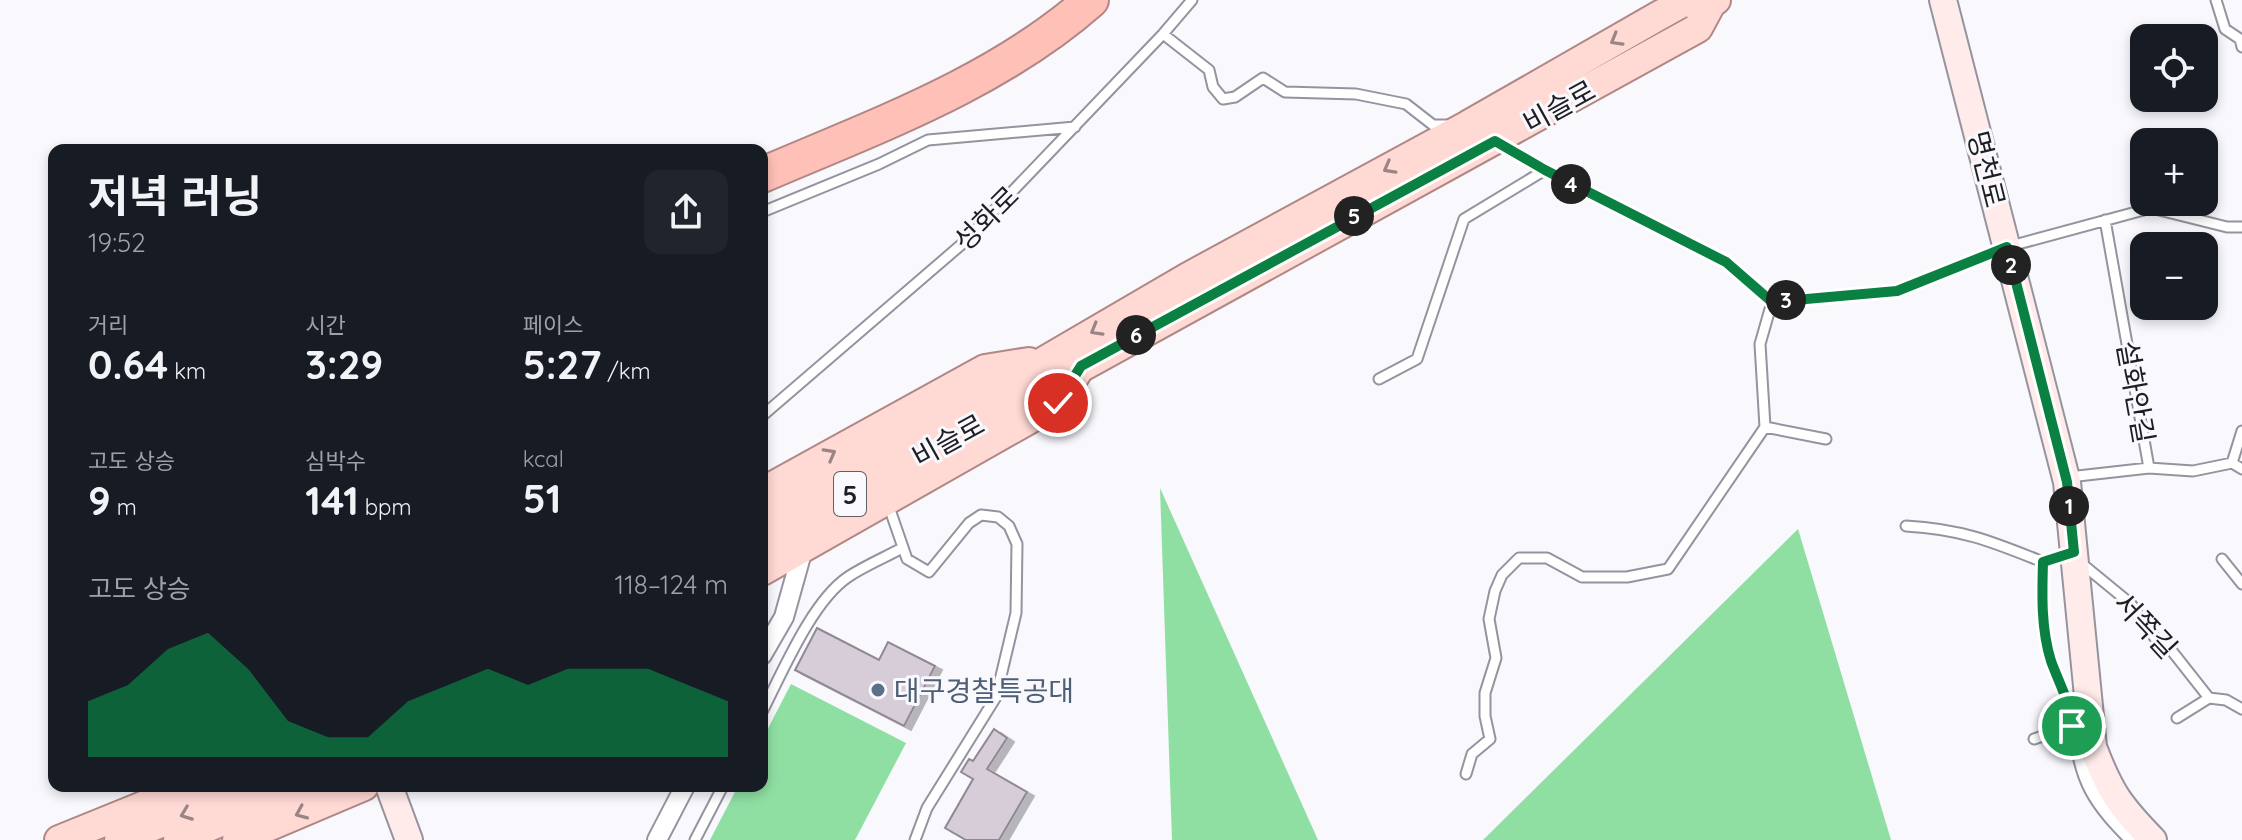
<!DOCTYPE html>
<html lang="ko">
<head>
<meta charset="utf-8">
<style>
	:root { --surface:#171b24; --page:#20242c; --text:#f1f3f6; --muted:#9ea1a6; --accent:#0b8043 }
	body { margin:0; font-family:Quicksand,"Noto Sans KR",sans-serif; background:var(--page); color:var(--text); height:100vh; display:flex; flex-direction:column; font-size:30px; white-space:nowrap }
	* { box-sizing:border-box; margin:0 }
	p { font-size:26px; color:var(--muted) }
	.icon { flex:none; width:44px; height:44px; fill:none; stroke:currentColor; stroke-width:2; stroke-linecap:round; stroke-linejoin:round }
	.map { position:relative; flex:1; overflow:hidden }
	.side { position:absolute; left:48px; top:144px; width:720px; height:648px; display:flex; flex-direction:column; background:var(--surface); border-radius:16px; box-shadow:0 4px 12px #0003 }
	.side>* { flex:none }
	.controls { position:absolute; left:2130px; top:24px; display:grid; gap:16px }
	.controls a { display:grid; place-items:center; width:88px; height:88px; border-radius:16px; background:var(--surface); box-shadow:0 4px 12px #0003; font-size:40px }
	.pin { position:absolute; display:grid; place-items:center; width:68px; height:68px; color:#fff; margin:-34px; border:4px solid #fff; border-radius:50%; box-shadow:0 2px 8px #0007 }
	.km { position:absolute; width:40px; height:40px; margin:-20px; border-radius:50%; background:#222; color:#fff; font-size:22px; line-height:40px; text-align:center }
	.round { display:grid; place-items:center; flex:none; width:84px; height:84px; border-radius:16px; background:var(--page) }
	.overview { display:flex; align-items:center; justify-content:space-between; height:136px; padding:0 40px }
	h1 { font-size:44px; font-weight:700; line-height:60px }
	.figures { display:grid; grid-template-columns:repeat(3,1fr); gap:12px; height:136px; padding:8px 40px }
	.figures div { display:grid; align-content:center }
	.figures b { font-size:40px; font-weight:700 }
	.figures small { font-size:22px; font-weight:400 }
	.figures p { font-size:22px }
	.chart { height:224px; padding:16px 40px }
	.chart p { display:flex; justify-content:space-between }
	.chart svg { width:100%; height:144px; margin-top:8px; fill:var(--accent); opacity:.7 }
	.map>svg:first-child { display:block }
	.green { fill:#8fdfa2 }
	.building { fill:#d6cdd8; stroke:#908892; stroke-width:2; filter:url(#shadow) }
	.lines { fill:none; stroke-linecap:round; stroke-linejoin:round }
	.lane-casing { stroke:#95939f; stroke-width:13 }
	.street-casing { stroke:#95939f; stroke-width:22 }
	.secondary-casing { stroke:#95939f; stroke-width:30 }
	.primary-casing { stroke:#b08784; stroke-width:32 }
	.highway-casing { stroke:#b08784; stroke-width:38 }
	.lane { stroke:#fff; stroke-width:9 }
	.street { stroke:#fff; stroke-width:18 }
	.secondary { stroke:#ffecea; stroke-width:26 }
	.primary { stroke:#ffd9d4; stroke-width:28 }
	.highway { stroke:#ffc0b8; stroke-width:34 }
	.oneway { stroke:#9a8484 }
	.route-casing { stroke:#fff; stroke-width:16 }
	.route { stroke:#0b8043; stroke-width:10 }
	.service-dot { fill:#5c6f8a; stroke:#f8f8fd; stroke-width:3 }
	.labels { text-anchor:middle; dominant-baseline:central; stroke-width:6; stroke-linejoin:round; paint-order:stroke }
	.shield { fill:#f8f8fd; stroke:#5f5f64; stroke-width:2 }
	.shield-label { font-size:26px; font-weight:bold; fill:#1e1d22 }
	.street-label { font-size:28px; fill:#1e1d22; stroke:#f8f8fd }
	.service-label { font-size:28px; fill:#4e5e75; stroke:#f8f8fd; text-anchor:start }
</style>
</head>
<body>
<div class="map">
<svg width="2242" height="840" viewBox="0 0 2242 840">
	<defs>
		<filter id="shadow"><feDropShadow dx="7" dy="4" stdDeviation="0" flood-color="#0004"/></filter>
	</defs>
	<rect width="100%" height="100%" fill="#f8f8fd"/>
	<path class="green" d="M1160,488L1318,840H1172Z
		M1798,529L1891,840H1483Z
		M791,684L906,743L855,840H710L738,786H762V740Z"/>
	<path class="building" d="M817,628L879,660L888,642L935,666L904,726L795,670Z
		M994,729L1007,738L987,769L1027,792L999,840H966L945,828L973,779L961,772L969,759L973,761Z"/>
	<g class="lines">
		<defs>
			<path id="lane" d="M2216,0L2225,29L2240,39L2242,47
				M1163,34L1209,70L1213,87L1223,99L1235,97L1263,78L1285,92L1356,94L1406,104L1433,125H1448
				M1498,143L1545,170L1726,262L1772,302L1897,291L2007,247L2151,208L2227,227H2242
				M762,212L879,164L928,140L1075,127
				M2105,220L2149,468
				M1379,379L1417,359L1464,219L1545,170
				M762,416L962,244L1163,34L1192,0
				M1765,427L1826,439
				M2232,463L2242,431
				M2069,477L2149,468L2193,471L2232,463L2242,469
				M888,504L907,559L929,572L969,523L981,515L998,517L1009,526L1017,544L1016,613L996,697L927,808L915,840
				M1906,526C1962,529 1993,542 2043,562L2072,553
				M2222,559L2242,584
				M2081,563L2131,604L2157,641L2168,646L2209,698L2226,700L2242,709
				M762,712C782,673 812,601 848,577C864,566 884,558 902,548
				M2177,718L2209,698
				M2034,739L2072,726C2070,702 2059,683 2051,661C2041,629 2042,595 2043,562
				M1466,774L1472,754L1490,739L1485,716V693L1496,658L1489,619L1495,591L1502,575L1519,558H1547L1582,577H1627L1668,569L1765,427L1760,344L1772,302
				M695,840L723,786"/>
			<path id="street" d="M762,655L784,617L803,549
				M2078,725C2083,781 2097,801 2136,840
				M657,840L685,786"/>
			<path id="secondary" d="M1943,0L2067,482L2093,747C2110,792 2119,805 2153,840
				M389,786L409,840"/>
			<path id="primary" d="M762,492L985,369L1029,362
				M762,520L926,430L1188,277L1468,125L1660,15L1682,3L1716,0
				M762,543L1698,28L1712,2
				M762,571L1058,403L1081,366
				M59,840L192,786
				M119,840L252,786
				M178,840L305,786
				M237,840L364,786"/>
			<path id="highway" d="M762,175C876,126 997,83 1091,0"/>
		</defs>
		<use href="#lane" class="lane-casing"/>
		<use href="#street" class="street-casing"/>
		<use href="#secondary" class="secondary-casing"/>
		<use href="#primary" class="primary-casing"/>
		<use href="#highway" class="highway-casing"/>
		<use href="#lane" class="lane"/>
		<use href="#street" class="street"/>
		<use href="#secondary" class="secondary"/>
		<use href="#primary" class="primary"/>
		<use href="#highway" class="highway"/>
	</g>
	<defs><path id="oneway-chevron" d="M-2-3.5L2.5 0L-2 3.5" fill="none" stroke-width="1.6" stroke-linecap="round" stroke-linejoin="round" transform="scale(2)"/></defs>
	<g class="oneway">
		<use href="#oneway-chevron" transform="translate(1616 40) rotate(150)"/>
		<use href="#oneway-chevron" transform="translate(1389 168) rotate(151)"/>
		<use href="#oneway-chevron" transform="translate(1096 330) rotate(150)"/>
		<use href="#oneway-chevron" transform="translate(830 454) rotate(-29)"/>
		<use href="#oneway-chevron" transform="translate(301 813) rotate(157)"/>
		<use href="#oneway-chevron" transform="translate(186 814) rotate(159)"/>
	</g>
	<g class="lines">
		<defs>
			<path id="route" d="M1058,403L1081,366L1495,141L1545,170L1726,262L1772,302L1897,291L2007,247L2067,482L2074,552L2043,562C2042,595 2041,629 2051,661C2059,683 2070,702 2072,726"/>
		</defs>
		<use href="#route" class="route-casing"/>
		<use href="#route" class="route"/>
	</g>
	<circle class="service-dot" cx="878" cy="690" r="8"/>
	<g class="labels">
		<rect class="shield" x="834" y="472" width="32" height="44" rx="6"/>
		<g class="shield-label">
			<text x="850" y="494">5</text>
		</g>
		<g class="street-label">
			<text transform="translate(1559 106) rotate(-29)">비슬로</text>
			<text transform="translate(1987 169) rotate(76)">명천로</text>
			<text transform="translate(986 218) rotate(-45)">성화로</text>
			<text transform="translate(2136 392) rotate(80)">설화안길</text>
			<text transform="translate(948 440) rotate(-29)">비슬로</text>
			<text transform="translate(2146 625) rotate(47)">서쪽길</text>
		</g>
		<g class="service-label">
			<text x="894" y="690">대구경찰특공대</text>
		</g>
	</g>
</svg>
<div class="controls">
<a><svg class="icon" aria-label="locate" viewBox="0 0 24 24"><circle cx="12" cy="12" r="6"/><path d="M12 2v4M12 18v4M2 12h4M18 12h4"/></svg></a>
<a>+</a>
<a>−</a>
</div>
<div class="pin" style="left:2072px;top:726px;background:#1e9e55"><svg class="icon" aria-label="arrive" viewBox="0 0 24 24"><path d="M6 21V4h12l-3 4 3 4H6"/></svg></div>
<div class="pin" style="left:1058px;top:403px;background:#d93025"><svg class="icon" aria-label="check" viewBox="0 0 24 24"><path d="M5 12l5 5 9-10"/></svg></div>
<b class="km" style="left:2069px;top:506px">1</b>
<b class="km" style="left:2011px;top:265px">2</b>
<b class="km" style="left:1786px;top:300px">3</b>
<b class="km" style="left:1571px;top:184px">4</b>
<b class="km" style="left:1354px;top:216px">5</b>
<b class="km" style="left:1136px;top:335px">6</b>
<section class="side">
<div class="overview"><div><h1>저녁 러닝</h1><p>19:52</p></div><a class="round"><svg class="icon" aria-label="share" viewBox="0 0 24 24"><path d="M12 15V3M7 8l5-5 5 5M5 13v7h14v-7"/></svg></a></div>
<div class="figures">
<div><p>거리</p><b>0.64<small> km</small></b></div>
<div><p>시간</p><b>3:29</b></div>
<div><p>페이스</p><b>5:27<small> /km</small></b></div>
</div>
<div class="figures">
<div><p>고도 상승</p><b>9<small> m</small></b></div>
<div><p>심박수</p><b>141<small> bpm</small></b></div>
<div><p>kcal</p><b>51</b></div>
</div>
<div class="chart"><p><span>고도 상승</span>118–124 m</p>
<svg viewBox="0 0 160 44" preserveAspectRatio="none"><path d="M0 44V27L10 22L20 11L30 6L40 17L50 33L60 38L70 38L80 27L90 22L100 17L110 22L120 17L130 17L140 17L150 22L160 27V44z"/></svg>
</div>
</section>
</div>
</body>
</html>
